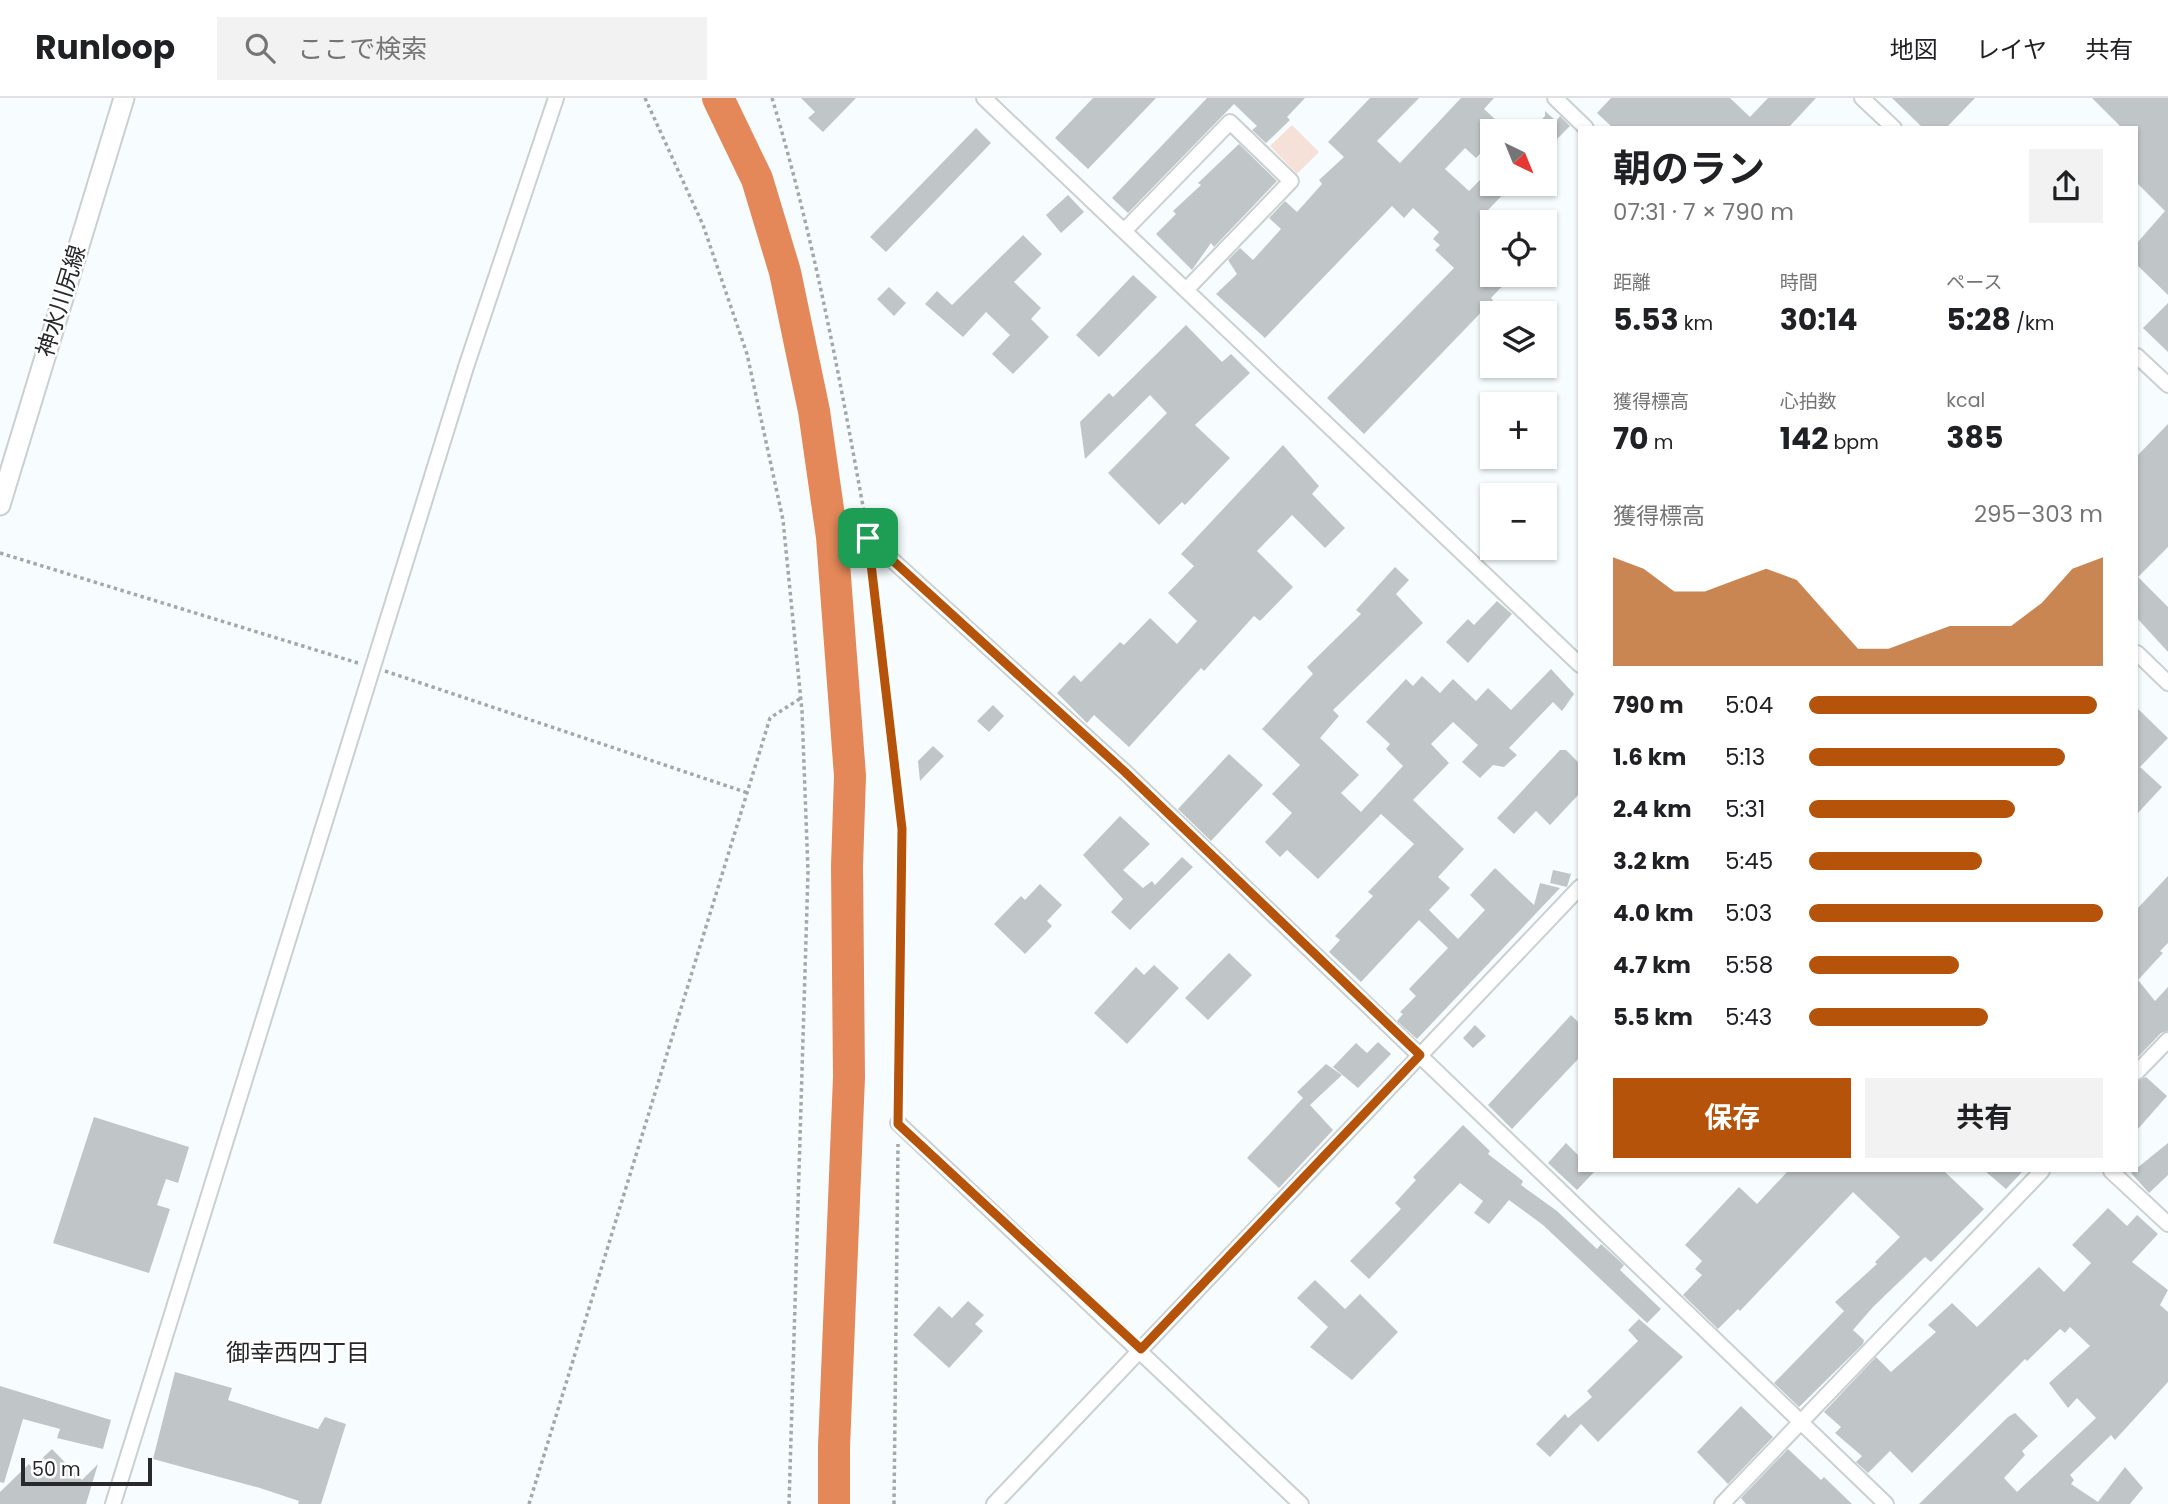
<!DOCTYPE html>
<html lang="ja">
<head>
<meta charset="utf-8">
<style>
	:root { --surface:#fff; --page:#f2f2f2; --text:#202124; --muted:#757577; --line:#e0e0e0; --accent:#b45309 }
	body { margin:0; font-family:Poppins,"Noto Sans JP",sans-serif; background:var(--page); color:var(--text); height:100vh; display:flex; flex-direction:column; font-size:26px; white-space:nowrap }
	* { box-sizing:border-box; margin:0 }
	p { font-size:23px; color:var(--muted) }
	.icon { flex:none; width:38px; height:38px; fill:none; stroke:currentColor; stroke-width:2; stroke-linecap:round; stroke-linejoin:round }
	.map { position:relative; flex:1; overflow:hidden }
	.side { position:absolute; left:1578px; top:28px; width:560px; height:1046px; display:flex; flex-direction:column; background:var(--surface); border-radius:0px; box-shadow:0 2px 5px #0004 }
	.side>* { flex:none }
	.needle { width:46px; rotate:137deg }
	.buttons { position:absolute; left:1480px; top:21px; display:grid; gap:14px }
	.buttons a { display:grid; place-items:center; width:77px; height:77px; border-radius:0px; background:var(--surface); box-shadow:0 2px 5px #0004; font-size:35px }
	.scale { position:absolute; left:21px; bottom:18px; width:131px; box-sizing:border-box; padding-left:7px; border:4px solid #27292a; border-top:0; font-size:19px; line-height:24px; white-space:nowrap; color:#27292a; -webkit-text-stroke:5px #fff; paint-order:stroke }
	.pin { position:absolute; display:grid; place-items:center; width:60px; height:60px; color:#fff; margin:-30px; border-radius:14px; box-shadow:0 4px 10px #0006 }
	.round { display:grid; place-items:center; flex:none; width:74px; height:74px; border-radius:0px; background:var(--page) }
	.overview { display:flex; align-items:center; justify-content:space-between; height:119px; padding:0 35px }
	h1 { font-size:38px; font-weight:700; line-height:52px }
	.stats { display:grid; grid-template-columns:repeat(3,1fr); gap:10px; height:119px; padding:7px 35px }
	.stats div { display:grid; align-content:center }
	.stats b { font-size:30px; font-weight:700 }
	.stats small { font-size:19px; font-weight:400 }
	.stats p { font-size:19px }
	.chart { height:196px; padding:14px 35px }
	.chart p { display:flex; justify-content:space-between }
	.chart svg { width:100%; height:126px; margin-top:7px; fill:var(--accent); opacity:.7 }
	.button { display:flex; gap:14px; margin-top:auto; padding:14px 35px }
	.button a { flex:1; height:80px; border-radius:0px; background:var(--accent); color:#fff; font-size:28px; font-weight:700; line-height:80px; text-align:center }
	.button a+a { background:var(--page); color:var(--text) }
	ul { padding:0 35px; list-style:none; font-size:23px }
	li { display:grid; grid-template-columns:112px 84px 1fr; align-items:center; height:52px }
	li i { height:18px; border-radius:9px; background:var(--accent) }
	header { display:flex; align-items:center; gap:42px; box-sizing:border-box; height:98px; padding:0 35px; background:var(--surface); border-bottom:2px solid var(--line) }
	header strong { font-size:33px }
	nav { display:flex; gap:38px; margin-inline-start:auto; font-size:24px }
	.search { width:490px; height:63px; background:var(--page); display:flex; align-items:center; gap:18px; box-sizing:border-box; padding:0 24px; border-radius:0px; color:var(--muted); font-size:26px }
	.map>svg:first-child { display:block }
	.green { fill:#f5e1d8 }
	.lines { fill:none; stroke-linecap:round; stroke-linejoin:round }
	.river { stroke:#e48859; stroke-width:32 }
	.building { fill:#c0c5c7 }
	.minor-casing { stroke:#cad0d2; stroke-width:18 }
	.secondary-casing { stroke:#cad0d2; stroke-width:23 }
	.path { stroke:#a3a8a9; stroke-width:3.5; stroke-dasharray:3.5 3.5; stroke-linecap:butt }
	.minor { stroke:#fff; stroke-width:14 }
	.secondary { stroke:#fff; stroke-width:19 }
	.route-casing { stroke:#fff; stroke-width:14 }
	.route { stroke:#b45309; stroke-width:9 }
	.labels { text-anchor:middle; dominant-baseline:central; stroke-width:5; stroke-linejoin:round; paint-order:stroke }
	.street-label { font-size:23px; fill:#27292a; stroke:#fff }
	.neighbourhood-label { font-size:24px; fill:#27292a; stroke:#fff }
</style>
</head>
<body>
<header>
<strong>Runloop</strong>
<div class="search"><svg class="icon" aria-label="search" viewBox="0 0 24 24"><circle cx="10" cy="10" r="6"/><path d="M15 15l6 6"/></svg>ここで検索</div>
<nav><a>地図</a><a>レイヤ</a><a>共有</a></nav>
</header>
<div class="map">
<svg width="2168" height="1406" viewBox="0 0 2168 1406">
	<rect width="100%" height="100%" fill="#f7fdff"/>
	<path class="green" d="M1292,27L1319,54L1297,76L1270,48Z"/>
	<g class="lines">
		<path class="river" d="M718,0L757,81L785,174L814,313L832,439L850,678L847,768L849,979L834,1349V1406"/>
	</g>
	<path class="building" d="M801,0H856L823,34L808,20L815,14Z
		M1093,0H1156L1088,71L1055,40Z
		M1207,0H1305L1287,19L1290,22L1266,45L1252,32L1257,28L1234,6L1128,115L1112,100Z
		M1370,0H1419L1377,43L1400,65L1461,0H1494L1484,11L1508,33H1493V42L1476,60L1465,50L1445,71L1469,93L1493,69V86H1513L1488,112L1493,116V177H1513L1491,200L1493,202L1364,336L1327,300L1454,170L1435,152L1440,147L1433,141L1439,134L1413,110L1404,120L1392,108L1265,240L1216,196L1237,176L1228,162L1240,150L1253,162L1281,131L1269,120L1285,103L1297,114L1322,86L1319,82L1344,59L1328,44Z
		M1611,0H1730L1750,19L1768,0H1816L1788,30H1613L1597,15Z
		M1892,0H1975L1946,30H1923Z
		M2092,0H2168V197L2137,167V145L2165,113L2137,85V30H2122Z
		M1545,13L1556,23L1560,18L1570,28L1545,53V33H1531L1545,18Z
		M976,30L991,45L886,154L870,139Z
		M1239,46L1277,83L1214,149L1211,145L1192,172L1156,136L1176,116L1173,113L1201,87L1198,85Z
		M1068,97L1084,114L1061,135L1046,117Z
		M1023,137L1042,156L1014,184L1041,210L1031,221L1049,239L1013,276L992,256L1010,237L986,214L963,239L925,206L937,193L952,207Z
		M1133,177L1157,199L1099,259L1076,237Z
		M889,189L906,205L894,218L877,201Z
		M2168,205V254L2143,230Z
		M1186,227L1222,264L1231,256L1250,275L1195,327L1230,360L1185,407L1182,404L1159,427L1108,375L1167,315L1150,297L1085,361L1080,324L1109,295L1113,299Z
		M2168,326V449L2138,479L2168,509V554L2137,520V358Z
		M1283,347L1319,388L1312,396L1345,430L1325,450L1292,417L1257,453L1293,489L1260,523L1254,518L1204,573L1201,570L1129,649L1094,617L1087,625L1057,595L1074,577L1081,584L1120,544L1124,547L1150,520L1177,546L1197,523L1168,495L1194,468L1181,456Z
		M1395,469L1409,482L1396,496L1423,525L1333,612L1339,618L1320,640L1359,677L1341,695L1361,714L1403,668L1386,651L1390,646L1366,624L1406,581L1413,588L1422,578L1440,595L1453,581L1476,603L1488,590L1511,612L1551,571L1574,596L1562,613L1553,604L1509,650L1517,657L1504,669L1493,667L1480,680L1462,664L1478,647L1453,624L1431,646L1449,665L1413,702L1464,751L1438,779L1450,790L1429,812L1458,841L1485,812L1470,797L1495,770L1534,807L1540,785L1560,790L1417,941L1397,923L1403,916L1400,914L1416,898L1409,891L1448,850L1419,822L1361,884L1329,854L1340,842L1335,838L1373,798L1368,794L1414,746L1381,716L1318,781L1287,752L1280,759L1265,744L1292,715L1272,696L1300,667L1262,631L1313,576L1307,569L1361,516L1356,512Z
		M1497,503L1512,516L1468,565L1446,544L1468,521L1474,527Z
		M993,607L1004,618L989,634L977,623Z
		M2137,610L2168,640L2140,669L2162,689L2137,716Z
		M933,648L944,658L920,683L918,663Z
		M1560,652H1566L1580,666V695L1550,727L1536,713L1514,736L1497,720Z
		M1229,656L1263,687L1211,743L1178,711Z
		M1120,718L1150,746L1123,772L1143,790L1152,783L1155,787L1182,759L1193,769L1130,832L1111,814L1123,801L1083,757Z
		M1553,772L1571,776L1567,789L1550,785Z
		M2168,778V845L2160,853L2163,855L2138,882L2155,903L2168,889V933L2161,935L2137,960V811Z
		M1040,786L1062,807L1047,823L1052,828L1025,856L994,826L1021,798L1025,802Z
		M1229,855L1252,877L1208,922L1185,900Z
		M1154,867L1179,890L1127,946L1094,915L1136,869L1144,877Z
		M1571,917L1580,926V959L1512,1031L1488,1007Z
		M1475,927L1486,938L1473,950L1463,940Z
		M1378,944L1391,956L1358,990L1333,969L1356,945L1367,955Z
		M1326,966L1342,977L1310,1007L1333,1032L1279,1090L1247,1060L1303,1000L1297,994Z
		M2146,979L2167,998L2137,1032V983Z
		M94,1019L189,1049L178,1085L166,1081L157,1107L170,1111L149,1175L53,1145Z
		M1463,1027L1490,1053L1488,1056L1523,1083L1521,1087L1557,1113L1597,1151L1601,1146L1624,1167L1620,1172L1661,1211L1647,1225L1543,1127L1509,1102L1489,1126L1474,1115L1483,1103L1460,1085L1369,1181L1350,1163L1401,1111L1395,1105L1416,1082L1413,1079Z
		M1566,1045L1580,1059V1073H1595L1577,1092L1548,1065Z
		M2168,1045V1077L2149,1095L2131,1075Z
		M1788,1073H1944L1984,1111L1931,1164L1925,1159L1873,1209L1853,1232L1864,1242L1863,1246L1799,1309L1774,1285L1844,1213L1835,1204L1877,1166L1875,1164L1900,1139L1853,1094L1740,1213L1738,1211L1718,1231L1683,1197L1702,1177L1695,1171L1702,1163L1685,1147L1739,1089L1757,1106Z
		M1985,1073H2023L2006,1091Z
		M2108,1110L2127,1128L2137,1117L2158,1136L2132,1164L2168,1192L2160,1207L2168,1214V1284L2115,1342L2111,1337L2070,1377L2074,1382L2071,1386L2098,1404L2125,1369L2143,1390L2130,1406H1919L2008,1319L2015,1315L2038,1338L2022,1353L2025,1357L2004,1380L2017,1394L2096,1320L2077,1300L2068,1310L2049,1285L2090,1248L2070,1229L2065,1235L2060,1231L2027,1263L2025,1261L1912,1375L1890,1353L1868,1375L1856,1364L1862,1358L1835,1335L1841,1329L1824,1314L1876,1259L1891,1274L1936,1234L1928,1227L1952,1205L1977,1229L2039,1169L2064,1194L2091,1165L2072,1147Z
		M1315,1182L1345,1211L1360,1196L1398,1234L1352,1282L1310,1249L1328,1229L1297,1200Z
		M968,1203L984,1217L975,1226L983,1233L949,1270L913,1237L939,1208L952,1220Z
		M1639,1221L1683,1259L1598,1344L1581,1326L1550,1359L1536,1346L1565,1316L1568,1320L1592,1299L1587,1293L1638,1243L1628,1232Z
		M175,1274L232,1290L228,1302L318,1331L325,1319L346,1326L321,1406H298L299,1403L260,1390L153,1361Z
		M0,1288L111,1322L103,1351L57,1340L60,1331L23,1321L4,1385L0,1384Z
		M1741,1308L1773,1339L1728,1386L1697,1354Z
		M52,1351L82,1382L98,1366L86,1406H0V1394L29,1366L32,1370Z
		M1788,1351L1821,1382L1824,1379L1852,1406H1746L1741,1400Z"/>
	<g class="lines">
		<defs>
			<path id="minor" d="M984,0L1580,567
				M1555,0L1586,30
				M1862,0L1894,30
				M1124,133L1230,24L1291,83L1186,192
				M2137,258L2168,287
				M868,440L1125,674L1886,1406
				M2137,555L2168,585
				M2137,974L2168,942
				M898,1025L1301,1406
				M2111,1073L2168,1126
				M113,1406L466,269L556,0
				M994,1406L1580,789
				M1722,1406L2042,1073"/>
			<path id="secondary" d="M0,407L124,0"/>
		</defs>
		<use href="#minor" class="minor-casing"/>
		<use href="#secondary" class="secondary-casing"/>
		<path class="path" d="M645,0L703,127L747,256L783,422L802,613L808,774L789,1406
			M772,0C814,140 840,281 866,425
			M0,455L358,565
			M871,464L902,731L898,1011
			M385,573L748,695
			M529,1406L770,620L801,600
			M894,1406L898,1046"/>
		<use href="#minor" class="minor"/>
		<use href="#secondary" class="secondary"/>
	</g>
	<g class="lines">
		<defs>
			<path id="route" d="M868,440L1125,674L1420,957L1141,1251L898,1026L902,731Z"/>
		</defs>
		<use href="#route" class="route-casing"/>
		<use href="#route" class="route"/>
	</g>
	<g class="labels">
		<g class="street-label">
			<text transform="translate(61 203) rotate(-73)">神水川尻線</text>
		</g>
		<g class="neighbourhood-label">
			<text x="298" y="1254">御幸西四丁目</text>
		</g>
	</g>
</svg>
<div class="buttons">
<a><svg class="needle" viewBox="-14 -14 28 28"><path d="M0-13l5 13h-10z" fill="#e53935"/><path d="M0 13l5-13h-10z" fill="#757577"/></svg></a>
<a><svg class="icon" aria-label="locate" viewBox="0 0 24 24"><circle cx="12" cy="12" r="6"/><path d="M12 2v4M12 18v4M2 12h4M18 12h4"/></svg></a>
<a><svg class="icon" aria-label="layers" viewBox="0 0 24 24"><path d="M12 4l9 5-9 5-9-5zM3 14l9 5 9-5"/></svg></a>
<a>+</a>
<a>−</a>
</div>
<div class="scale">50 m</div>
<div class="pin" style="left:868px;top:440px;background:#1e9e55"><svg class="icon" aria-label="arrive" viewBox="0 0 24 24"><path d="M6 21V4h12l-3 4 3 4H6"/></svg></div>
<section class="side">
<div class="overview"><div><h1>朝のラン</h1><p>07:31 · 7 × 790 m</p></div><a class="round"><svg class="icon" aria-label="share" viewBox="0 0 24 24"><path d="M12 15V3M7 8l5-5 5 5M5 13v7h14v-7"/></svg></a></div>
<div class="stats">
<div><p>距離</p><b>5.53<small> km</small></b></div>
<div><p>時間</p><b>30:14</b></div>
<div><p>ペース</p><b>5:28<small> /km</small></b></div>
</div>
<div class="stats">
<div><p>獲得標高</p><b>70<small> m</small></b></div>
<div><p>心拍数</p><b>142<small> bpm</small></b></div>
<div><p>kcal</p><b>385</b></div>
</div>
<div class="chart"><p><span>獲得標高</span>295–303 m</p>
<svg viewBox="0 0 160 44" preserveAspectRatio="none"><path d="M0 44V6L10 10L20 18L30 18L40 14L50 10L60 14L70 26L80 38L90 38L100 34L110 30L120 30L130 30L140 22L150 10L160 6V44z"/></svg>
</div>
<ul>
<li><b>790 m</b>5:04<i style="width:98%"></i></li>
<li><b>1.6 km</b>5:13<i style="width:87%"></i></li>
<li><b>2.4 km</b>5:31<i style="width:70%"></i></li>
<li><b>3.2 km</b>5:45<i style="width:59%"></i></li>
<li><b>4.0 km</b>5:03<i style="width:100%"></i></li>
<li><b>4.7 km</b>5:58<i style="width:51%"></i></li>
<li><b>5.5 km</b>5:43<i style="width:61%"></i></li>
</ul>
<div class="button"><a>保存</a><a>共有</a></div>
</section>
</div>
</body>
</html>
